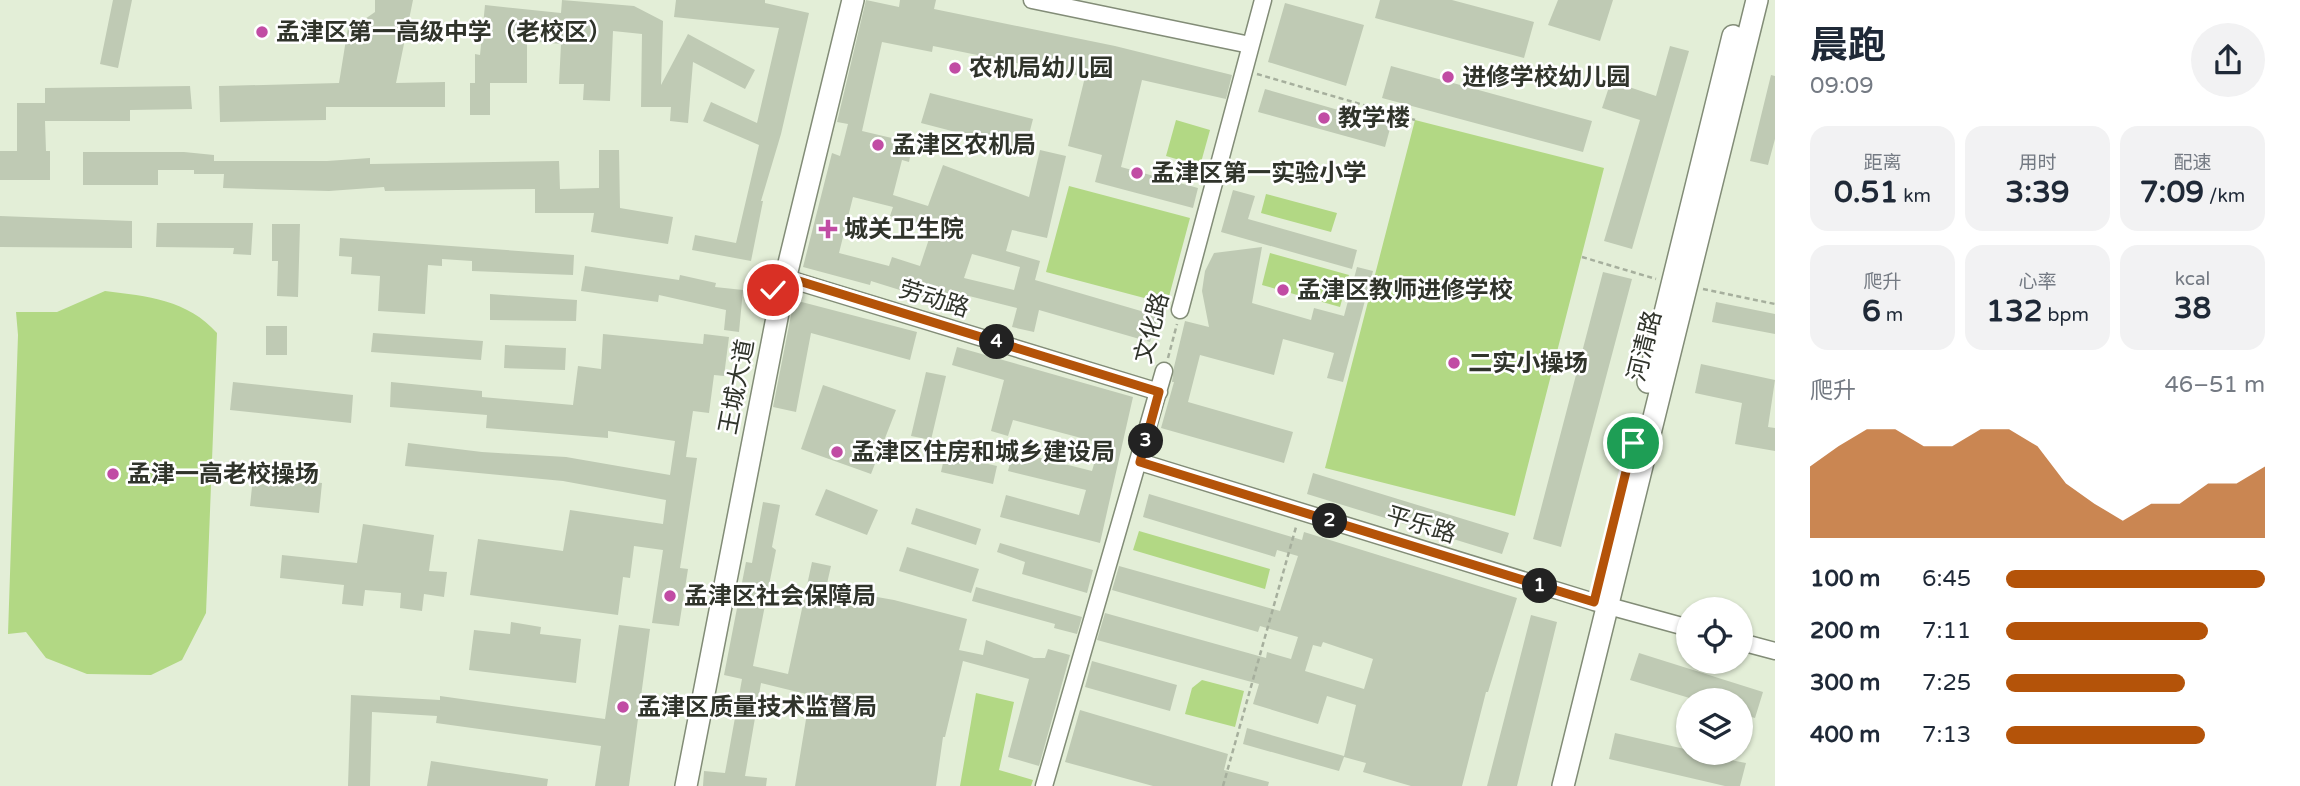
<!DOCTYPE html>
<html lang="zh">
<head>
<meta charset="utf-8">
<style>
	:root { --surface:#fff; --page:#f2f2f3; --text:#1f2937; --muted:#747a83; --accent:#b45309 }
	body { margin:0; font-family:"Varela Round","Noto Sans SC",sans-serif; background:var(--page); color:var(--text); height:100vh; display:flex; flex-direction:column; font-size:26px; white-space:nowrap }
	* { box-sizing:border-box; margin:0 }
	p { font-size:23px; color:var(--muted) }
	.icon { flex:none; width:38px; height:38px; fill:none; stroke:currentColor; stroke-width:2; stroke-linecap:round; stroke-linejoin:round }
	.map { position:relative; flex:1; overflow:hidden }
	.panel { display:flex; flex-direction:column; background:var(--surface); width:525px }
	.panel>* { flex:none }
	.buttons { position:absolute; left:1676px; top:597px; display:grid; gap:14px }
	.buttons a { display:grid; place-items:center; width:77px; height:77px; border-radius:50%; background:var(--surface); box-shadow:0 2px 5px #0004; font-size:35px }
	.pin { position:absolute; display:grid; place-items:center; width:60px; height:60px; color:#fff; margin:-30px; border:4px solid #fff; border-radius:50%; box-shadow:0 2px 7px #0007 }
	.km { position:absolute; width:35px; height:35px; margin:-18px; border-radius:50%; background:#222; color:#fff; font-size:19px; line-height:35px; text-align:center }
	.round { display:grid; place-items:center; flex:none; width:74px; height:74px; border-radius:37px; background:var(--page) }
	.summary { display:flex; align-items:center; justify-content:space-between; height:119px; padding:0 35px }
	h1 { font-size:38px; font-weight:700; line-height:52px }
	.stats { display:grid; grid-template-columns:repeat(3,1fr); gap:10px; height:119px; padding:7px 35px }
	.stats div { display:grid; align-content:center; border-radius:18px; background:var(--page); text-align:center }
	.stats b { font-size:30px; font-weight:700 }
	.stats small { font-size:19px; font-weight:400 }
	.stats p { font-size:19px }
	.chart { height:196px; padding:14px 35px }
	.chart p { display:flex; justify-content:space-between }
	.chart svg { width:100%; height:126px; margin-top:7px; fill:var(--accent); opacity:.7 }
	ul { padding:0 35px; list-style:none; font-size:23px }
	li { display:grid; grid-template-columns:112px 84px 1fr; align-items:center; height:52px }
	li i { height:18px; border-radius:9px; background:var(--accent) }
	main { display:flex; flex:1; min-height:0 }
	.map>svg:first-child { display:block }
	.green { fill:#b2d884 }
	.building { fill:#bfcab4; fill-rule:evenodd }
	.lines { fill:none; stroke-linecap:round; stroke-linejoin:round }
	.street-casing { stroke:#828c77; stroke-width:19 }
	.secondary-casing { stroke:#828c77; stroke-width:24 }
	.path { stroke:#a6af9d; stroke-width:2.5; stroke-dasharray:5 3.5; stroke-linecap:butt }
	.street { stroke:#fff; stroke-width:16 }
	.secondary { stroke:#fff; stroke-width:21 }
	.route-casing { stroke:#fff; stroke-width:14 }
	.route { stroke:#b45309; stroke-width:9 }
	.poi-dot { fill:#c14ca4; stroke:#fff; stroke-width:2.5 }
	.labels { text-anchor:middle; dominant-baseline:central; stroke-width:5; stroke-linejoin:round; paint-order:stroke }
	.poi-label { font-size:24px; font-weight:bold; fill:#30342b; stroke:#fff; text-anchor:start }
	.street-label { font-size:24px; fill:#30342b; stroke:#fff }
</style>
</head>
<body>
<main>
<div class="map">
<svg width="1775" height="786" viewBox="0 0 1775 786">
	<rect width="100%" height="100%" fill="#e3eed7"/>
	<path class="green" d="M1176,120L1210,130L1200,166L1166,156Z
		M1415,120L1604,168L1515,516L1325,468Z
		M1069,186L1190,218L1167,304L1046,272Z
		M1266,194L1337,213L1331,232L1261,213Z
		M1270,253L1349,275L1340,307L1262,285Z
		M105,291C147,296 188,300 217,333L206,613L182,660L151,675L87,674L46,658L26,632L8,634L18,335L16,312H57Z
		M1139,531L1270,569L1265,589L1133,550Z
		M1202,680L1244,691L1235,727L1185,714L1192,688Z
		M976,693L1014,702L999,770L1033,780L1031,786H960Z"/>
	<path class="building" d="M113,0H132L118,68L100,64Z
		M375,0H413L396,83L445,82V107H326V120L220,122L219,86L339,83L349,21L365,19L375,12Z
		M562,0L634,6L663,21L661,85L688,34L755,70L745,89L693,62L688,123L670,121L671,107H641L642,34L613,31L610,101L583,100L584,84H559L561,44L527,41V83H490V115H470V83H475V54L480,55L485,5L561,13Z
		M676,0H765V3L809,13L781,134L761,201H763L751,261L692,250L695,235L736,243L759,145L703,121L711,102L757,123L779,28L674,17Z
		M866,0L899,7L900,0H936L934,9L1115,46L1232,75L1226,99L1142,80L1121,167L1198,188L1193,208L1095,182L1102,155L1068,146L1085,77L933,46L932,52L882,42L862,131L913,143L909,162L902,160L893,195L928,206L943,165L1029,197L1040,150L1066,156L1047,238L1012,230L1006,251L1040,261L1035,280L1158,316L1150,342L1039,310L1034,332L1012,327L1017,308L969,296L964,310L871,281L870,285L803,267L832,153L840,156L848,124L837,122ZM853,197L893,207L890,216L932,230L920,266L892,257L889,266L839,253ZM972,254L1020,267L1014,290L964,278Z
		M1380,0H1452L1534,22L1524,58L1375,18Z
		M1558,0H1613L1600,41L1548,25Z
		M1285,3L1364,25L1346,86L1268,62Z
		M1670,46L1689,51L1632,249L1604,241L1640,120L1602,108L1611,81L1656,96Z
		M1391,66L1592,121L1583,152L1382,98Z
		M1771,75L1775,76V139L1768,165L1750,161Z
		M190,86L192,109L130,110V121H45L46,151H50V180H0V151H17V103H45V88Z
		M1265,89L1391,125L1385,147L1258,112Z
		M930,93L1033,119L1025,150L921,123Z
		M599,150H619L620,208L673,217L668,244L591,232L594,213H535V189L385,191L384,187L329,191L223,188L224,174H194V170H158V185H83V152H184L214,155V161H327L370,158V164L559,161L560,189L599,188Z
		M1233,190L1255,196L1248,219L1357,250L1352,269L1221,232Z
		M0,216L132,221V248L0,247Z
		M157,223H253L251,255L233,254L234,248L156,247Z
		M272,224H300L298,297L277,296L278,261H272Z
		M340,238L574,255L573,275L472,271V261L442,259V266L428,265L425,314L378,311L380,276L351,274L352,257L339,256Z
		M1262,247L1252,303L1311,320L1314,308L1344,316L1357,267L1373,271L1343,382L1327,378L1334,353L1283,339L1274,375L1200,355L1188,402L1293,432L1284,463L1161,428L1174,382H1172L1174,367L1185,321L1209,327L1202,291L1205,271L1214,253Z
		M585,266L679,280L680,275L716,283L715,287L743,290L739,332L724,330L726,310L659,295L658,302L581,291Z
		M1603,272L1632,279L1561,547L1533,539Z
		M490,294L577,300L576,321L490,320Z
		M794,300L917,332L910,360L811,333L796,412L773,407Z
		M1716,302L1775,314V334L1712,322Z
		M266,326H287V355H266Z
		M373,333L483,341L481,360L371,352Z
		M603,334L703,344L704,334L729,337L724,376L714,375L709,413L693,411L686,457L697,458L680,568L688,569L679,626L652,623L663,550L634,546L630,578L623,577L618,615L470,595L478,539L563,551L570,510L663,524L666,500L563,481L405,466L408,443L482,452L566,457L670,475L675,441L608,431V438L486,428L487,415L390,407L391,382L482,391V397L573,405L578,366L601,369Z
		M505,345L566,348L565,370L504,368Z
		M957,347L1133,397L1100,543L1000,517L1006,495L1079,515L1086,490L1008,471L1013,451L1092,471L1100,443L1013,420L1008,436L991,431L1004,380L952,365Z
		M1701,364L1775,380L1768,427L1775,428V451L1735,444L1742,403L1695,393Z
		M926,372L946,376L931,440L911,436Z
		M233,382L353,395L351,423L230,410Z
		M823,385L896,410L871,474L801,449Z
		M945,454L997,466L993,484L941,472Z
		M1313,473L1509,533L1502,554L1307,494Z
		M253,477L322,483L319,513L250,506Z
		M826,489L878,510L867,535L815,515Z
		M1149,494L1302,540L1304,532L1517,598L1488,692H1486L1462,786H1411L1363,772L1366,763L1344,757L1339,771L1243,744L1247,728L1344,756L1356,705L1327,696L1318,724L1253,704L1259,684L1097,640L1105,613L1266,658L1267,652L1291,659L1298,637L1260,626L1258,632L1112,590L1119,566L1280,611L1298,556L1277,550L1275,557L1143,517ZM1323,642L1373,659L1364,689L1305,671L1313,645L1321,647Z
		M763,502L780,505L772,547L776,550L753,666L788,674L812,562L831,566L826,588L894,600L967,619L959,650L983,655L986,640L1034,658H1045L1048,649L1070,655L1039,766L1008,757L1029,679L963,661L945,737H943L936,786H795L810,695L761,683L745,776L767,778L766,786H703L704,771L725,773L742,679L724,675L746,562L752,563Z
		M916,508L981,529L976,545L911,524Z
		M363,524L434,535L429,571L447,572L444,597L424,594L422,611L400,608L401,593L365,590L363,606L342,604L344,585L280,578L282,555L357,563Z
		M1000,543L1093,570L1087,593L1022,574L1025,562L997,552Z
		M907,547L979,569L971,593L899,571Z
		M976,587L1082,617L1077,634L1054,628L1055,624L972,601Z
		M1531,615L1557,622L1517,786H1487Z
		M511,622L541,627L540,634L581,639L576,683L469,670L474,630L510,634Z
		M619,625L650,629L629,786H595L601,746L436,723L437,716L372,712L370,786H348L351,695L440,700V696L605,719Z
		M1639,653L1763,692L1755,718L1741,714V700H1696L1630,680Z
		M1092,661L1177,685L1170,711L1085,687Z
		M1080,710L1228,754L1224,770L1269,782L1268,786H1153L1065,762Z
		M1615,733L1689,750V752L1746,763L1740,786H1725L1609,759Z
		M431,761L548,779L547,786H427Z"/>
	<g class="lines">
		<defs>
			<path id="street" d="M1032,0L1250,45
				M776,275L1159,392
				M1180,310L1263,0
				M1140,462L1594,602L1689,628
				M1741,642L1775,651
				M1044,786L1164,371"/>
			<path id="secondary" d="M1648,382L1733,36
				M686,786L782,292L853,0
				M1563,786L1757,0"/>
		</defs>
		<use href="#street" class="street-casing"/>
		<use href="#secondary" class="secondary-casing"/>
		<path class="path" d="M1257,74L1415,120
			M1582,257L1656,279
			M1703,289L1775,304
			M1168,358L1177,324
			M1223,786L1296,527"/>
		<use href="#street" class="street"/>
		<use href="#secondary" class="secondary"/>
	</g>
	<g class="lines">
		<defs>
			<path id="route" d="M773,290L776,275L786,277L1159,392L1140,462L1594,602L1633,443"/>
		</defs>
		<use href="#route" class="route-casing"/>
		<use href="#route" class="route"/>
	</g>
	<g class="poi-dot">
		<circle cx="262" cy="32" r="7"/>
		<circle cx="955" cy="68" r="7"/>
		<circle cx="1448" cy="77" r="7"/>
		<circle cx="1324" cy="118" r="7"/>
		<circle cx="878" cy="145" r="7"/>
		<circle cx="1137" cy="173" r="7"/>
		<path d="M824.5 218.5h7v7h7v7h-7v7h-7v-7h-7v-7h7z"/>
		<circle cx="1283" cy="290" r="7"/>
		<circle cx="1454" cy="363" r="7"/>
		<circle cx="837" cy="452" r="7"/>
		<circle cx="113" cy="474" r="7"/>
		<circle cx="670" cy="596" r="7"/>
		<circle cx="623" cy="707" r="7"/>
	</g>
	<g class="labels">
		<g class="poi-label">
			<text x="276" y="32">孟津区第一高级中学（老校区）</text>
			<text x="969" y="68">农机局幼儿园</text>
			<text x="1462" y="77">进修学校幼儿园</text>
			<text x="1338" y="118">教学楼</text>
			<text x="892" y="145">孟津区农机局</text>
			<text x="1151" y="173">孟津区第一实验小学</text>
			<text x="844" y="229">城关卫生院</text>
			<text x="1297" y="290">孟津区教师进修学校</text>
			<text x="1468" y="363">二实小操场</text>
			<text x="851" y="452">孟津区住房和城乡建设局</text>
			<text x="127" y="474">孟津一高老校操场</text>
			<text x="684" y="596">孟津区社会保障局</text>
			<text x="637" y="707">孟津区质量技术监督局</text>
		</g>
		<g class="street-label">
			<text transform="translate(934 299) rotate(17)">劳动路</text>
			<text transform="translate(1152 328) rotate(-75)">文化路</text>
			<text transform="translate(1645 346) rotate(-76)">河清路</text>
			<text transform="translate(737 387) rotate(-79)">王城大道</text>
			<text transform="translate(1421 525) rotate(17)">平乐路</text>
		</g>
	</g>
</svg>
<div class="buttons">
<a><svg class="icon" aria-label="locate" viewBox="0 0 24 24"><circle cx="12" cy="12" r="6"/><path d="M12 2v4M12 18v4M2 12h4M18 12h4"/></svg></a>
<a><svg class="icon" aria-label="layers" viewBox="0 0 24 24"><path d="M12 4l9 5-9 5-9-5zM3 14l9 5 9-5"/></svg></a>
</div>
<div class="pin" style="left:1633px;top:443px;background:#1e9e55"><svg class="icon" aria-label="arrive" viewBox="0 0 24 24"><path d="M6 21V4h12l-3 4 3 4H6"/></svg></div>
<div class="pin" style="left:773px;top:290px;background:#d93025"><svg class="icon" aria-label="check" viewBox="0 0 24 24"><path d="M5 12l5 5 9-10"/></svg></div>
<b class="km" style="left:1540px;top:586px">1</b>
<b class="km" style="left:1330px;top:521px">2</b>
<b class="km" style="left:1146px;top:441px">3</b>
<b class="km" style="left:997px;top:342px">4</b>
</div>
<section class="panel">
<div class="summary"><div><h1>晨跑</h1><p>09:09</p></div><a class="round"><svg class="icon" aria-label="share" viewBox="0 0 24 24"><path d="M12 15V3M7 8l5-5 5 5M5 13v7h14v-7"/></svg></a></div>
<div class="stats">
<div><p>距离</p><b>0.51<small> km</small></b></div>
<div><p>用时</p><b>3:39</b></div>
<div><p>配速</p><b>7:09<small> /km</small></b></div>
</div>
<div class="stats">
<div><p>爬升</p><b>6<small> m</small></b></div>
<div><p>心率</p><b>132<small> bpm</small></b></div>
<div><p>kcal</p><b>38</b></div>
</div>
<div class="chart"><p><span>爬升</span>46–51 m</p>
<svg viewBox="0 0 160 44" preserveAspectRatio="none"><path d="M0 44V19L10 12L20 6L30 6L40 12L50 12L60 6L70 6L80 12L90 25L100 32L110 38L120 32L130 32L140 25L150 25L160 19V44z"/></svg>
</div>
<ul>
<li><b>100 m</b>6:45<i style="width:100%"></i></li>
<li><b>200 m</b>7:11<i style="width:78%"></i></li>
<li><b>300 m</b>7:25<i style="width:69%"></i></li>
<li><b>400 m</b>7:13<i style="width:77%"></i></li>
</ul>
</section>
</main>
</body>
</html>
